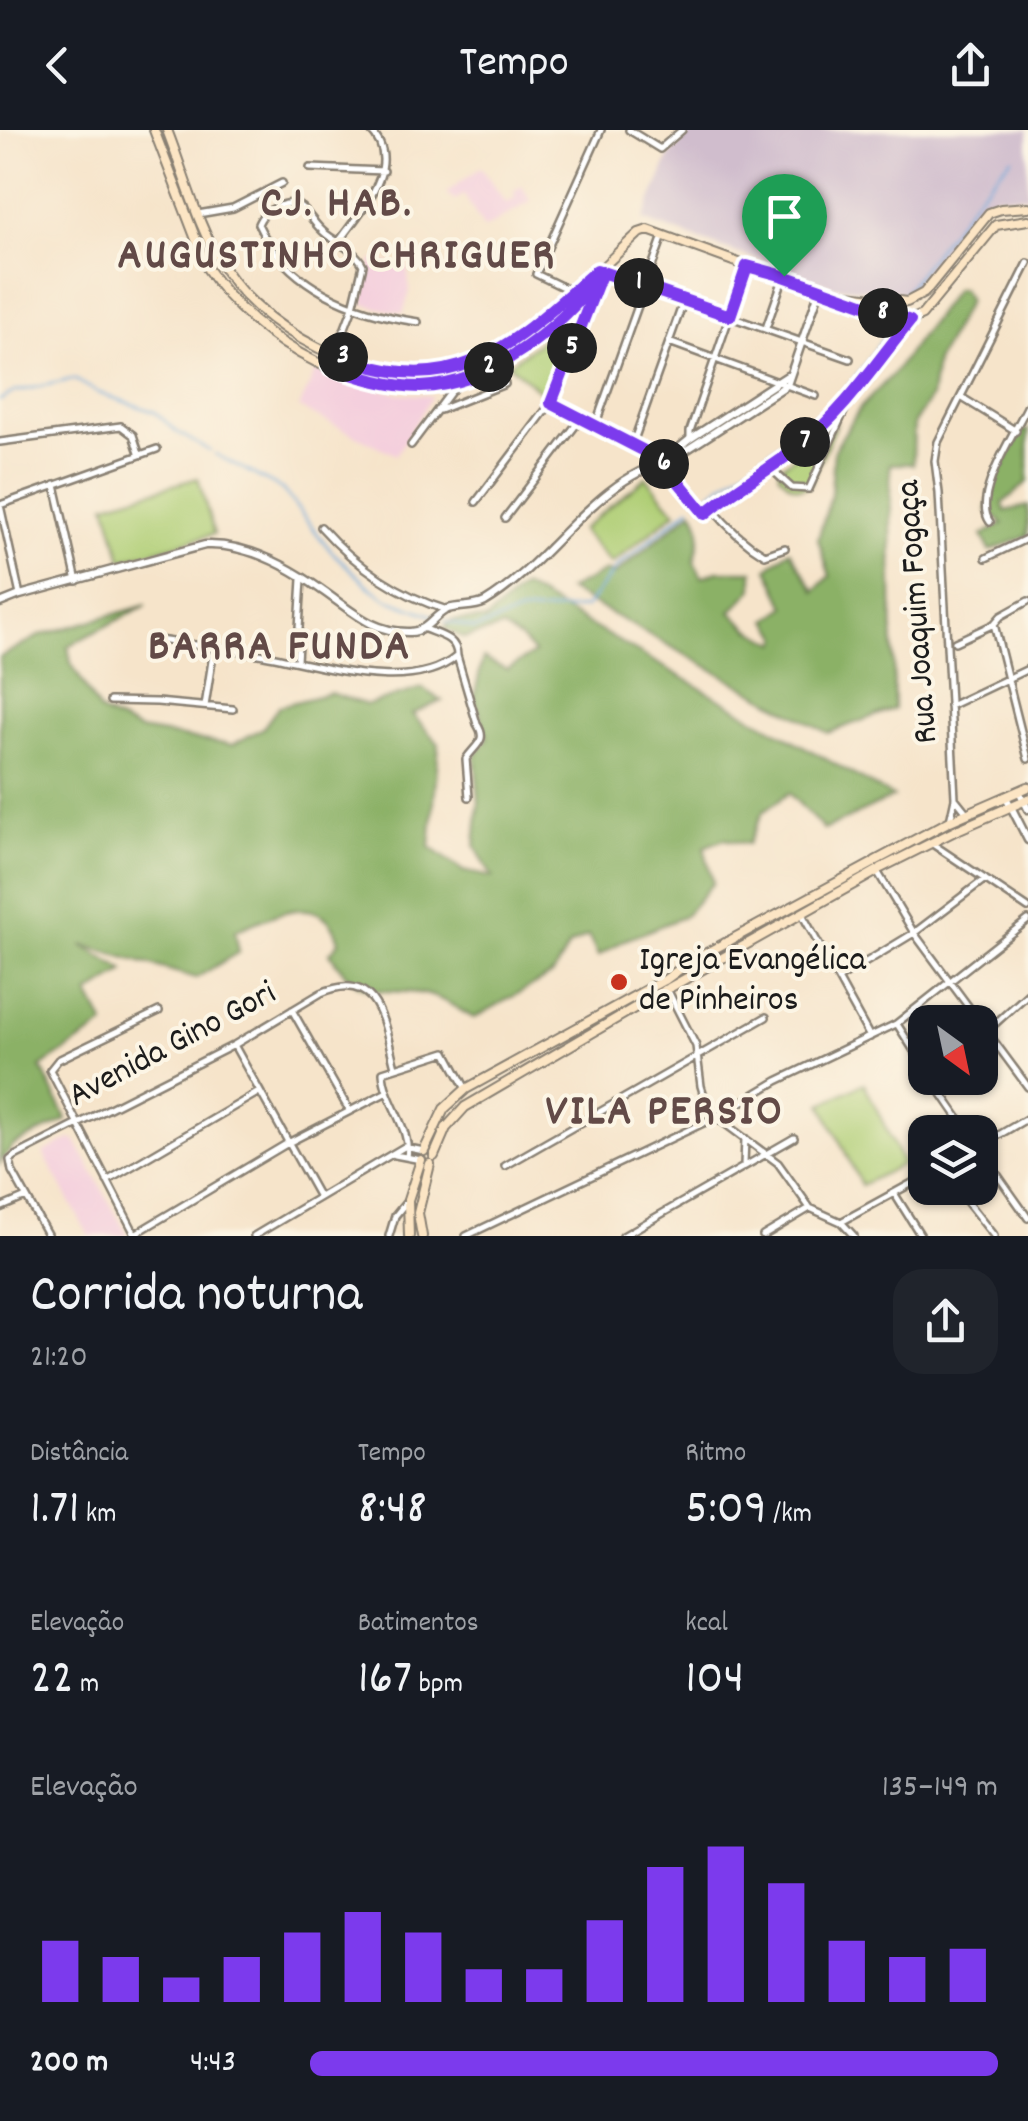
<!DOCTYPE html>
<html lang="pt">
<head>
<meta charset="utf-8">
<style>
	:root { --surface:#171b24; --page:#20242c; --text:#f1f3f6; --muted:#9ea1a6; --accent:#7c3aed }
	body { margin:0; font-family:Dekko,sans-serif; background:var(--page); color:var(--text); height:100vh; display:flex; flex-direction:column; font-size:38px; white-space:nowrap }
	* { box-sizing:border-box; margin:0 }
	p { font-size:32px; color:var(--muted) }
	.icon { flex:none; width:55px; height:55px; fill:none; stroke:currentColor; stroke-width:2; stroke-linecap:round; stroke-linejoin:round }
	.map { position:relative; height:1106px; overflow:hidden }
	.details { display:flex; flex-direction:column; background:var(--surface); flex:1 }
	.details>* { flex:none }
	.needle { width:65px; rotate:147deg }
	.controls { position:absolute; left:908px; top:875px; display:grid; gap:20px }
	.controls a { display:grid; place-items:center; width:90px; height:90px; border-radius:20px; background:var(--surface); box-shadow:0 2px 8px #0004; font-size:50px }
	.pin { position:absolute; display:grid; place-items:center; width:85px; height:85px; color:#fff; margin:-102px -42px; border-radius:50% 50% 50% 0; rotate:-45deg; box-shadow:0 0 10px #0007 }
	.pin .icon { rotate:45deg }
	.km { position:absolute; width:50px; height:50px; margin:-25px; border-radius:50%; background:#222; color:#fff; font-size:28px; line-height:50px; text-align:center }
	.round { display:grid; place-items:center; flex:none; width:105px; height:105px; border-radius:30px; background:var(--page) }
	.headline { display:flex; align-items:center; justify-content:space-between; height:170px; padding:0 30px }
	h1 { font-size:55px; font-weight:600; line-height:75px }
	.stats { display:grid; grid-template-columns:repeat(3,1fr); gap:15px; height:170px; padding:10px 30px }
	.stats div { display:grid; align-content:center }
	.stats b { font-size:50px; font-weight:600 }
	.stats small { font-size:28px; font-weight:400 }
	.stats p { font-size:28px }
	.chart { height:280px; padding:20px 30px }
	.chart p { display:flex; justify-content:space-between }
	.chart svg { width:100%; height:180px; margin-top:10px; stroke:var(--accent); stroke-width:6 }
	ul { padding:0 30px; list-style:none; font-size:32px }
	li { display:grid; grid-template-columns:160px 120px 1fr; align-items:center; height:75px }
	li i { height:25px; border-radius:12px; background:var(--accent) }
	header { display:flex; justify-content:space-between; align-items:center; height:130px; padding:0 30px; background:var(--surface); font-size:45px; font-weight:600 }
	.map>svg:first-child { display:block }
	.built { fill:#f4cfdd }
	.industrial { fill:#d0bdcd }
	.green { fill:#afce75; stroke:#667548; stroke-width:2.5 }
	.forest { fill:#8bb166; stroke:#546641; stroke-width:2.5 }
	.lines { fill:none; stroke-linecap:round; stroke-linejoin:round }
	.stream { stroke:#67a6d9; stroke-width:2.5 }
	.minor-casing { stroke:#898073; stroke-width:10 }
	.tertiary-casing { stroke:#898073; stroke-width:11 }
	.secondary-casing { stroke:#898073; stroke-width:12 }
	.minor { stroke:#fff; stroke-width:5 }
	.tertiary { stroke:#fff; stroke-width:6 }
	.secondary { stroke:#fce5c4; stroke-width:8 }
	.route-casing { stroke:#fff; stroke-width:20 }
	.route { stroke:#7c3aed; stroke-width:12 }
	.poi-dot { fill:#c8321e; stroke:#fcf5e5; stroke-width:4 }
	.labels { text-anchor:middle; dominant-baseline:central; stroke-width:8; stroke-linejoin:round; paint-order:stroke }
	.street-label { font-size:35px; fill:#1c1c1c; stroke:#fcf5e5 }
	.poi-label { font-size:35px; fill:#1c1c1c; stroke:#fcf5e5; text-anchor:start }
	.district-label { font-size:45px; font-weight:bold; letter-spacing:2.5px; fill:#624a47; stroke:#fcf5e5 }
</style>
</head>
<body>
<header><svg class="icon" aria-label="back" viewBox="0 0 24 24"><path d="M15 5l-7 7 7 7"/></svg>Tempo<svg class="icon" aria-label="share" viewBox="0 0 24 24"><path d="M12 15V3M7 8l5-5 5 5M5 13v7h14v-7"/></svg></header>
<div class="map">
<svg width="1028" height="1106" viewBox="0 0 1028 1106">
	<rect width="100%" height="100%" fill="#fcf5e5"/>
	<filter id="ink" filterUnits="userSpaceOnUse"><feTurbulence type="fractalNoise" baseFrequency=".01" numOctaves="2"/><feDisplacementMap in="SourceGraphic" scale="20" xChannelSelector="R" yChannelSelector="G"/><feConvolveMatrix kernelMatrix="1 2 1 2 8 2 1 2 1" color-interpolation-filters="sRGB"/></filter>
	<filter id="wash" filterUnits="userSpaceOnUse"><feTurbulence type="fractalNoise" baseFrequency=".0048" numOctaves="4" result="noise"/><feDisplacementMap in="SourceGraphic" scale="40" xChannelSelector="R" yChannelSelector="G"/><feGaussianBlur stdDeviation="2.25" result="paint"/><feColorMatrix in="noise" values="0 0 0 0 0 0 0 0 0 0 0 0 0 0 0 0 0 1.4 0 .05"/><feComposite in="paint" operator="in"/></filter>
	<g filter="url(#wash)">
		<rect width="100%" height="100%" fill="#f6e4ca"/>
		<path class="built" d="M481,37L506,73L516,67L513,61L522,56L531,71L484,99L464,65L455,70L446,63Z
			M372,130L407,136L410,161L403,184L363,174Z
			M316,240L395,263L432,266L396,325L299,278Z
			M70,1009L76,1011L128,1106H89L43,1023Z"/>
		<path class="industrial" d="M691,0H1028V66L996,65L982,73L910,163L834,157L643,90L669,27Z"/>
		<path class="green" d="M576,189L579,193L550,270L509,234L565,193L568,195Z
			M836,295L810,355C798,363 787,353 779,344V338Z
			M646,347L676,382L611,434L581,400Z
			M198,348L214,404L122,430L106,374Z
			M864,953L903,1034L861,1055L822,974Z"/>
		<path class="forest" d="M955,159H962L968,171L936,232L931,267L914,293L913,334H890L894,579L828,603L568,460L606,441L614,445L693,380C705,399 699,412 694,432L702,447L717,441H753V459L731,482L750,499L777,513L780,507L768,490L786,477L768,438L790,420L815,461L830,446L818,409L831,365L834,320L860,278L893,244Z
			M1028,299V352L1003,373L1005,381L1028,376V406L990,421L982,405L1003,394L987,380C992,351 1008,326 1022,301Z
			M523,457L893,667L824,700L789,663L763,682L748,714L724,709L704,717L713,753L683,787L625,810L598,826L588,806L569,816L553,844L474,888C459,880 441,867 424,864C377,856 361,873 330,823L339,812C325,757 271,786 235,801L239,822L196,848L82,815L125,841L89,864L105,895L41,937L67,990L14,1015L0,1033V527L41,505L147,475L68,516L71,533L100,582L139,600L232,615L263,598L279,576L330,563L367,575L422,558L442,571L412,584L439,614L430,717L463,741L492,747L475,716L479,672L475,626L488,608L474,567L483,528L507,540L534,523L522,510L502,498L464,508L444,498L453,490H486Z"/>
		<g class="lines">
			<path class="stream" d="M904,163L977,66L1012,28
				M0,270L14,262L74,249L99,263L155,282L177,302L210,321
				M215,324L282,359L331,421L370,457L387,469L434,486
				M702,370C753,330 813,299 855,249C868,233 879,214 890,197
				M445,491L475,499L520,483L585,478L617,437L691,377"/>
		</g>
	</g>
	<g filter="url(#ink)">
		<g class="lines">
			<defs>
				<path id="minor" d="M629,0L660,19L682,0
					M310,38L384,41
					M198,84L233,78L282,53
					M338,113C359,82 406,35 370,0
					M603,142L850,229
					M575,163L536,144L601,0
					M766,198L784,146
					M669,212L816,266
					M330,237L353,177L363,135C356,121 338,113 326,104C306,89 305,63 275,78C266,82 262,85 258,94C286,157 354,183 418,192
					M961,267L1016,301
					M551,273L660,329L704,383L712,378C728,398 743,412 765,425L785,418
					M440,280L505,254
					M595,296L663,106
					M690,308V301L747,136
					M0,312L121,296L133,305L139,323
					M633,313L684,170
					M411,315L459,251L462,237
					M769,337L792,358L809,359L848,273
					M55,355L77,451
					M476,372L551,273L594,158
					M0,375L157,319
					M0,375L20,465
					M712,378L804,313L851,266L908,193
					M505,388L579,291
					M990,392C971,367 1016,301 1028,275
					M321,397C355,435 398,465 447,480
					M986,428L1028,408
					M994,494L1028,629
					M150,509C186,514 223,518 259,524C314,533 409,567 457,526C457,508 440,505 425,499
					M955,512L994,494L1001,486L1028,471
					M457,526L477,594C488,611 476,614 466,629L469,667
					M297,531L302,449
					M110,571L157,572L233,579
					M205,576L214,518
					M950,576L1028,539
					M955,668L967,683
					M950,691L955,668L939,363L935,331L938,312L1028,133
					M931,713L1028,778
					M877,741L914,803L1028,957
					M802,784L870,907
					M838,849L914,803L985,749
					M667,859L696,916L701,956L706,972L716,987L778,1033L810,1078L841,1092L854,1106
					M292,880L349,980
					M897,894L925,938
					M987,901L1028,864
					M234,915L319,1067
					M931,948L968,1002
					M980,1016L1028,988
					M980,1020L1028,1088
					M395,1025L421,1030
					M407,1027C412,999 384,971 383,942L446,922L466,959
					M744,1035L745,1008
					M505,1036L766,887
					M107,1051L259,962
					M956,1058L994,1106
					M894,1063L921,1106
					M0,1078L26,1067
					M841,1092L925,1046
					M135,1104L288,1013L387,962
					M48,1106L12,1041L10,1030L15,1026L234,915L321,863C380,837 384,896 395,937
					M136,1106L50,940L58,930L159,881
					M254,1106L404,1017L424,1021
					M389,1106L395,1086L408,1070
					M466,1106L716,987L777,951L896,894L1028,790
					M623,1106L794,1008
					M763,1106L810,1078"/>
				<path id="tertiary" d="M663,331L690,309L787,246
					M0,473L20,465L205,415C247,413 290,437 323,461C352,481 373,503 410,502C429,501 433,485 448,479C460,475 473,478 485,472C552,432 592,350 671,330L787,255L820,159
					M1019,661L1028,679
					M1006,667L1028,710"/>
				<path id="secondary" d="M154,0L207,138C255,212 368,278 458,251C511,235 573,185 603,140
					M167,0C185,46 198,99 225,140C271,210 391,267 472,234C535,208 589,149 639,103L648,100L747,136L794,148L844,170L909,191L922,185L996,95L1028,90
					M840,164L907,172L924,163L989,83L1001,79L1028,77
					M875,731L950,691L1028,657
					M881,738L957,700L1028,669
					M665,850L688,833L873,733
					M669,858L877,741
					M424,1021L444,979L466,959L662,851
					M434,1026L446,998L465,977L665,860
					M409,1106L408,1070L421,1030
					M422,1106L418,1083L430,1034"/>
			</defs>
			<use href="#minor" class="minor-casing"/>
			<use href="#tertiary" class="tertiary-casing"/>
			<use href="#secondary" class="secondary-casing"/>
			<use href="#minor" class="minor"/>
			<use href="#tertiary" class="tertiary"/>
			<use href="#secondary" class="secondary"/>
		</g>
	</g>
	<g class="lines" filter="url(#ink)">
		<defs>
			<path id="route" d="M784,146L747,136L730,186L602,142C563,196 491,255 421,257C390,257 360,247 330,237L335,224C454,274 512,216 597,140L602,142L551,273L660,329L705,384C735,358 770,340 801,315C844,282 876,233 910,191L784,146"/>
		</defs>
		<use href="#route" class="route-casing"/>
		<use href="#route" class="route"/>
	</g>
	<circle class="poi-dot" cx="619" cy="852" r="10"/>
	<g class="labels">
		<g class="street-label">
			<text transform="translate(919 482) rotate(-94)">Rua Joaquim Fogaça</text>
			<text transform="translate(173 916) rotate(-28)">Avenida Gino Gori</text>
		</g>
		<g class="poi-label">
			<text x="639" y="832">Igreja Evangélica<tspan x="639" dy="40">de Pinheiros</tspan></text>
		</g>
		<g class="district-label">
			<text x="337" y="76">CJ. HAB.<tspan x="337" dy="52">AUGUSTINHO CHRIGUER</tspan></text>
			<text x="280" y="519">BARRA FUNDA</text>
			<text x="665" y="984">VILA PERSIO</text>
		</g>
	</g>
</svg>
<div class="controls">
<a><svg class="needle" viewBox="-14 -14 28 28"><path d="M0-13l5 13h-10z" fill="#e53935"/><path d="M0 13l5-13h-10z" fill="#9ea1a6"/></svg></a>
<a><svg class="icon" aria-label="layers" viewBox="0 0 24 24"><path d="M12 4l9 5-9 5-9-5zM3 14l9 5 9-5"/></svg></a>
</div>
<div class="pin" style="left:784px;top:146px;background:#1e9e55"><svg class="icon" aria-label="arrive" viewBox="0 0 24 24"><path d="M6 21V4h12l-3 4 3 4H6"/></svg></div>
<b class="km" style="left:639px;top:153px">1</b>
<b class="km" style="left:489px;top:237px">2</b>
<b class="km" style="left:343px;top:227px">3</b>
<b class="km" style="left:572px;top:218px">5</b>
<b class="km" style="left:664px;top:334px">6</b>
<b class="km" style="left:805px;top:312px">7</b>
<b class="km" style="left:883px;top:183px">8</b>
</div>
<section class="details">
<div class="headline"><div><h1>Corrida noturna</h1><p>21:20</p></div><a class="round"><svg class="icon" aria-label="share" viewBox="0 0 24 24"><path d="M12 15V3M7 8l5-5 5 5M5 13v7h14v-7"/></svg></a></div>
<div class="stats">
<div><p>Distância</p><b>1.71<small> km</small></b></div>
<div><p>Tempo</p><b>8:48</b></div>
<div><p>Ritmo</p><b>5:09<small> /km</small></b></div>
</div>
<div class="stats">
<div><p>Elevação</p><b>22<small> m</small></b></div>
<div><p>Batimentos</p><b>167<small> bpm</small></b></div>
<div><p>kcal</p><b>104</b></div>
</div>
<div class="chart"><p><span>Elevação</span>135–149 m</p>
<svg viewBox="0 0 160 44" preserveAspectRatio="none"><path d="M5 44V29M15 44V33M25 44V38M35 44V33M45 44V27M55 44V22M65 44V27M75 44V36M85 44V36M95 44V24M105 44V11M115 44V6M125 44V15M135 44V29M145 44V33M155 44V31"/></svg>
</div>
<ul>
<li><b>200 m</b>4:43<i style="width:100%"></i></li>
</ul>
</section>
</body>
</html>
